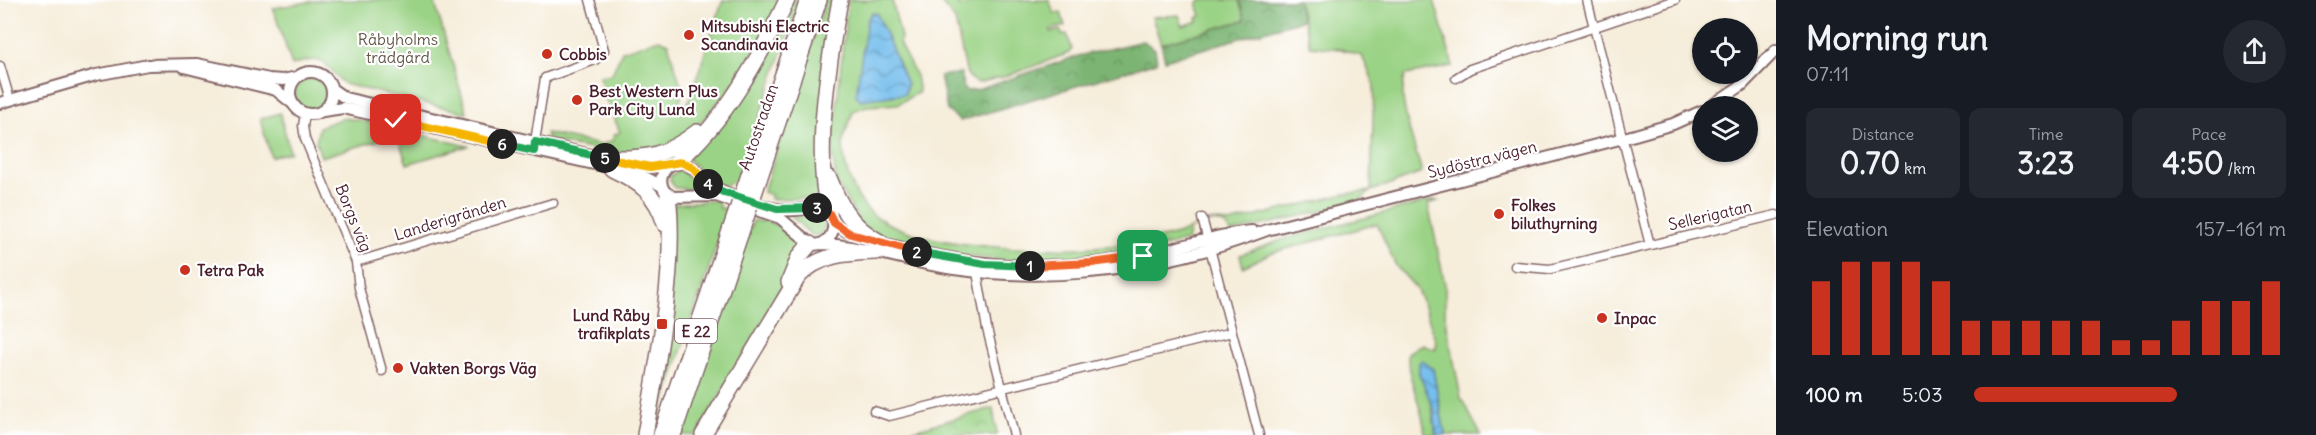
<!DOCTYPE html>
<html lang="en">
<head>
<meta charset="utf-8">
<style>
	:root { --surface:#171b24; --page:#242831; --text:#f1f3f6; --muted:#9ea1a6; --accent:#c8321e }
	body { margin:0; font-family:Delius,sans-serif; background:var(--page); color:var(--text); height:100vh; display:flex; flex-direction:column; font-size:22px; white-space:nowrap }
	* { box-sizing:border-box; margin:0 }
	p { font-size:20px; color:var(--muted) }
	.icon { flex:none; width:33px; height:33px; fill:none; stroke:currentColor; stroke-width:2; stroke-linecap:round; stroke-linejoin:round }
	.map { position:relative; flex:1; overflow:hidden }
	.drawer { display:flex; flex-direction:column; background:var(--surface); width:540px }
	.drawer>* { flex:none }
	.controls { position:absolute; left:1692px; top:18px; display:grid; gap:12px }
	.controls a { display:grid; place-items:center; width:66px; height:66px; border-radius:50%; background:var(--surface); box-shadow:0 2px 4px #0004; font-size:30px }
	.pin { position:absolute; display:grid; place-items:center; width:51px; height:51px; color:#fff; margin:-26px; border-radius:12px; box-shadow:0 3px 9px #0006 }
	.km { position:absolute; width:30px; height:30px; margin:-15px; border-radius:50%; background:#222; color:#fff; font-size:16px; line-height:30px; text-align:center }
	.round { display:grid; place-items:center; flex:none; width:63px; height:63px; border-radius:32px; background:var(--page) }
	.summary { display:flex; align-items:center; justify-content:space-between; height:102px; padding:0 30px }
	h1 { font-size:33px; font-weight:800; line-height:45px }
	.metrics { display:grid; grid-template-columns:repeat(3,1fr); gap:9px; height:102px; padding:6px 30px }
	.metrics div { display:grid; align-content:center; border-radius:12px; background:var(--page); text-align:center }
	.metrics b { font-size:30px; font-weight:800 }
	.metrics small { font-size:16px; font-weight:400 }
	.metrics p { font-size:16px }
	.chart { height:168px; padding:12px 30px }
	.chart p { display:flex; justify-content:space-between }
	.chart svg { width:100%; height:108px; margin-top:6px; stroke:var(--accent); stroke-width:6 }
	ul { padding:0 30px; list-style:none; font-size:20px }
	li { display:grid; grid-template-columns:96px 72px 1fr; align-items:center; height:45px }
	li i { height:15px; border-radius:8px; background:var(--accent) }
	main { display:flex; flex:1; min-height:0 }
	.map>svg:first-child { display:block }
	.green { fill:#9bd386; stroke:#727958; stroke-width:1.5; fill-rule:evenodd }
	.forest { fill:url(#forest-crowns); stroke:#636a4f; stroke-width:1.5 }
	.park { fill:url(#park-crowns); stroke:#727958; stroke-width:1.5 }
	.water { fill:url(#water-waves); stroke:#5f6e8c; stroke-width:1.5 }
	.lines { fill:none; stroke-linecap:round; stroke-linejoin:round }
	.minor-casing { stroke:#866768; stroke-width:11 }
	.secondary-casing { stroke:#866768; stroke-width:14 }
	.motorway-casing { stroke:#866768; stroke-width:18 }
	.minor { stroke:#fff; stroke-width:8 }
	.secondary { stroke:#fff; stroke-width:10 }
	.motorway { stroke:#fff; stroke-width:15 }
	.motorway-bridge-casing { stroke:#866768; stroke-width:18; stroke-linecap:butt }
	.motorway-bridge { stroke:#fff; stroke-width:15 }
	.split-1-casing { stroke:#fff; stroke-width:12 }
	.split-2-casing { stroke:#fff; stroke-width:12 }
	.split-3-casing { stroke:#fff; stroke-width:12 }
	.split-4-casing { stroke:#fff; stroke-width:12 }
	.split-5-casing { stroke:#fff; stroke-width:12 }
	.split-6-casing { stroke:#fff; stroke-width:12 }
	.split-7-casing { stroke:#fff; stroke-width:12 }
	.split-1 { stroke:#f0652b; stroke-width:8 }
	.split-2 { stroke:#22a559; stroke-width:8 }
	.split-3 { stroke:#f0652b; stroke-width:8 }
	.split-4 { stroke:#22a559; stroke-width:8 }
	.split-5 { stroke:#f5b400; stroke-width:8 }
	.split-6 { stroke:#22a559; stroke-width:8 }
	.split-7 { stroke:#f5b400; stroke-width:8 }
	.poi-dot { fill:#c8321e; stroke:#fff; stroke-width:2 }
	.labels { text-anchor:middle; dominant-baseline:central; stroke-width:4.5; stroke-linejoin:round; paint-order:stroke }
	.shield { fill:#fff; stroke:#80626b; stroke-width:1.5 }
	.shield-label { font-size:15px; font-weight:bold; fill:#4a1f2b }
	.poi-label { font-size:16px; font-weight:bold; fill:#4a1f2b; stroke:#fff; text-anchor:start }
	.park-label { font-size:16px; fill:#625546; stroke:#fff }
	.street-label { font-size:16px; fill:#4a1f2b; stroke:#fff }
</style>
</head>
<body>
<main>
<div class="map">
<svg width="1776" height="435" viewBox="0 0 1776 435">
	<defs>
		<pattern id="forest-crowns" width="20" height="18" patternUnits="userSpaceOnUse" patternTransform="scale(1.5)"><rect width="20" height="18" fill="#7cb573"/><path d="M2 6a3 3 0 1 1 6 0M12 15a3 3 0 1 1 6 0" fill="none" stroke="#68935f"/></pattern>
		<pattern id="park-crowns" width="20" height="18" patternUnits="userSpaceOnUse" patternTransform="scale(1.5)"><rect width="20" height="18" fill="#9bd386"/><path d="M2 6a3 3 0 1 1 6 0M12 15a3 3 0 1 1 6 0" fill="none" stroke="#87b574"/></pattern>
		<pattern id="water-waves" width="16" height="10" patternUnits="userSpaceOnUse" patternTransform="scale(1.5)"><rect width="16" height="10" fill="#74beed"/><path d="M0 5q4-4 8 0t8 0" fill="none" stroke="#619ac0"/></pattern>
	</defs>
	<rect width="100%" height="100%" fill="#fff"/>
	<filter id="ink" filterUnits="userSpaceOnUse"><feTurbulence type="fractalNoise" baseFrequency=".0167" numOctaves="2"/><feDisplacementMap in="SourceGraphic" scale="12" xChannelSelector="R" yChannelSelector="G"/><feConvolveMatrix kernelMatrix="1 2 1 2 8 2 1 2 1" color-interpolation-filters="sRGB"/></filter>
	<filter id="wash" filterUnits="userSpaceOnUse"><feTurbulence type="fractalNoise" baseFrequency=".008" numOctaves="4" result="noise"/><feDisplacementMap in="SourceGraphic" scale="24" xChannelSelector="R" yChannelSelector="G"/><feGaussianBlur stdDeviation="1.35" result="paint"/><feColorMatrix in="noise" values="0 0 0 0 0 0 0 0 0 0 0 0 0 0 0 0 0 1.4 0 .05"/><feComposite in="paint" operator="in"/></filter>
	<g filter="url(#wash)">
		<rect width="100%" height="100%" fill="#f6edda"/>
		<path class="green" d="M320,0H434L467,113L344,84C324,65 326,53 292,65L273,8Z
			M723,0H782C758,48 713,130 659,150C644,155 607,152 591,149C577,146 560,145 547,138L546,133L600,145L612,141L614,135L620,132L603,92L600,76L612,74L622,51L659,39L668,43L682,89L679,110L680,113L685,112Z
			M792,0H800L737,183L731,182L728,185L718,186L688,159Z
			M826,0H836L822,198L770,199L771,195L763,192Z
			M848,0H892L901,38L899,43L916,76L919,92L898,104L867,106L853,111C851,120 846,129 844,137C840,163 855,204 878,218C936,254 1067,252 1133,243C1148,240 1168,238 1182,232C1199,225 1211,217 1229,223L1344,194L1371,191L1374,83L1362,56L1341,49L1310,46L1298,0H1434L1453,66L1406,75C1395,96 1416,149 1422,173L1371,191L1358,202L1231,233L1224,224L1214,221L1190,229L1187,241L1116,257L1049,262L1001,260L941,253L891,241L863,228L836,182L832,150ZM877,14L907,84L905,93L861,100L856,95Z
			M939,0H957L959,6L980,2V0H1049L1054,13L1061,12L1065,26L1051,29V32L1060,30L1062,35L1067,34L1072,49L1069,53L1007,76L977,83L969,77L966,71L955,20Z
			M1200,0H1239L1245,20L1161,44L1152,17L1179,15L1183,26L1198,21L1197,18L1201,16L1197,4Z
			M295 94a16 16 0 1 1 32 0a16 16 0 1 1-32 0Z
			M280,113L290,152L271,157L260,119Z
			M343,118L359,120L468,146L407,164L397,135L321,157L316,142L319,127Z
			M680,170L704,190L675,188L670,180L671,175Z
			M718,200L719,208L727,209L726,217L653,435H649L674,204Z
			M1434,200L1438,201L1428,204L1445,285V317L1461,398L1481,435H1445L1433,369L1419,373L1430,395L1436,435H1425C1424,407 1406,379 1408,353L1422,344L1435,349L1436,342L1426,311L1416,288L1396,266L1377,224L1271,253L1243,267L1240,255L1287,238Z
			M791,216L820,217L825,223L824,230L819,235H811Z
			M763,219L775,225L781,223L802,245L776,300L697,435H681L753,220L762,222Z"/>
		<path class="forest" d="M1239,0H1298L1302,20L1165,60L1161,44L1245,20Z
			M1143,41L1155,49L1157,62L960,121L947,110L940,76L961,73L963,87L967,91L977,90L1078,56Z"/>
		<path class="park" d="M993,408L997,435H896Z"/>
		<path class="water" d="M872,13L877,14L907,84L905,94L861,100L856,95L867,20Z
			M1422,360L1433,369L1445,435H1436L1434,410L1419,373V363Z"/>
	</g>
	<g filter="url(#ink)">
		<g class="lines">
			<defs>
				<path id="minor" d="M1587,0L1650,245
					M0,66L10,100
					M1456,78L1470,69L1675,0
					M305,114L303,126L305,139L356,262L359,288L382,371
					M534,148L545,78L595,60L604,50L590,0
					M1202,218L1232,332
					M356,262L553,203
					M1515,266L1550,269L1776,215
					M977,272L987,329L1014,435
					M874,411L889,416L1232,332L1259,435"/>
				<path id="secondary" d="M184,67L276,90L291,102
					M290 93a21 21 0 1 1 42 0a21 21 0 1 1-42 0Z
					M332,89L345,98L626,163L650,167L668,166
					M0,103L96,75L148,65L197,64L269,79L283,80L297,77
					M1711,106L1742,85L1776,50
					M323,111L343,108L639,174L662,186
					M677,162C694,162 705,184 722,191C741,199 764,208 784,210C798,212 812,205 826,210L833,220C835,235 827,245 812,245L780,218L716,196L671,197C655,186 660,167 677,162Z
					M834,223C856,240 884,243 911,250C987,269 1068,271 1146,255C1181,248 1216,234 1252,231
					M820,244C866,245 909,263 954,269C1061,284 1167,268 1267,230L1635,135L1673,124L1702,111"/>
				<path id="motorway" d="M608,158C646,159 666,156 697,132
					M677,162C726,120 760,57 787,0
					M612,169C640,182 656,194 665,224
					M749,175L808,0
					M829,178C840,207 852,227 880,242
					M759,179L819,0
					M829,213C813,154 829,60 840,0
					M789,282L799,257L810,244
					M645,435C657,364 677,267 668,196
					M661,435L731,228
					M673,435L741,232
					M703,435L798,277C819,254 846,253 876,252"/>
			</defs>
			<use href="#minor" class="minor-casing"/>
			<use href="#secondary" class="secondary-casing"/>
			<use href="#motorway" class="motorway-casing"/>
			<use href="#minor" class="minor"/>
			<use href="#secondary" class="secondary"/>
			<use href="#motorway" class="motorway"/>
			<defs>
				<path id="motorway-bridge" d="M731,228L749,175
					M741,232L759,179"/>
			</defs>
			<use href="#motorway-bridge" class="motorway-bridge-casing"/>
			<use href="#motorway-bridge" class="motorway-bridge"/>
		</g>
	</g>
	<g class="lines" filter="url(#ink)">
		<defs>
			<path id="split-1" d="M1030,266L1092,263L1143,256"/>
			<path id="split-2" d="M917,252L985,264L1030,266"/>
			<path id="split-3" d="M817,208L829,213L834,223L851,234L917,252"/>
			<path id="split-4" d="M708,184L723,192L777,209L817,208"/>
			<path id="split-5" d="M605,158L650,167L681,162L692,167L708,184"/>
			<path id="split-6" d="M502,144L534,151L535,142L605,158"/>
			<path id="split-7" d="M396,120L502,144"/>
		</defs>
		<use href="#split-1" class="split-1-casing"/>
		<use href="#split-2" class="split-2-casing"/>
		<use href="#split-3" class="split-3-casing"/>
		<use href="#split-4" class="split-4-casing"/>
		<use href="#split-5" class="split-5-casing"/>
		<use href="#split-6" class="split-6-casing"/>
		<use href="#split-7" class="split-7-casing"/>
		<use href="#split-1" class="split-1"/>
		<use href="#split-2" class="split-2"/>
		<use href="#split-3" class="split-3"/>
		<use href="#split-4" class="split-4"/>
		<use href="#split-5" class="split-5"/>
		<use href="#split-6" class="split-6"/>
		<use href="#split-7" class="split-7"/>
	</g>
	<g class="poi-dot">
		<circle cx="689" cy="35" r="6"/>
		<circle cx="547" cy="54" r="6"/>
		<circle cx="577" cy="100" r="6"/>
		<circle cx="1499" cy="214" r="6"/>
		<circle cx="185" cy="270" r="6"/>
		<circle cx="1602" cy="318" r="6"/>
		<rect x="656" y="318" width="12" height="12" rx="3"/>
		<circle cx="398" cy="368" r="6"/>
	</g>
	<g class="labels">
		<rect class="shield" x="675" y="319" width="42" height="24" rx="4.5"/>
		<g class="shield-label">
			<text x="696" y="331">E 22</text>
		</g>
		<g class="poi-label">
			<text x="701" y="26">Mitsubishi Electric<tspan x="701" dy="18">Scandinavia</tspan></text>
			<text x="559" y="54">Cobbis</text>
			<text x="589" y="91">Best Western Plus<tspan x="589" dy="18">Park City Lund</tspan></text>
			<text x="1511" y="205">Folkes<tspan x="1511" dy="18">biluthyrning</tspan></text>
			<text x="197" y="270">Tetra Pak</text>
			<text x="650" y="315" text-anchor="end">Lund Råby<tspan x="650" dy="18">trafikplats</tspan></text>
			<text x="1614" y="318">Inpac</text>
			<text x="410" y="368">Vakten Borgs Väg</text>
		</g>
		<g class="park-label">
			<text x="398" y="39">Råbyholms<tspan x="398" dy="18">trädgård</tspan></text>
		</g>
		<g class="street-label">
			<text transform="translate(758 127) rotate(-71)">Autostradan</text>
			<text transform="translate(1482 159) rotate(-14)">Sydöstra vägen</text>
			<text transform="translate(1710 215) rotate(-13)">Sellerigatan</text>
			<text transform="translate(354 218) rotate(68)">Borgs väg</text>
			<text transform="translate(450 218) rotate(-17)">Landerigränden</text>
		</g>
	</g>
</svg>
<div class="controls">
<a><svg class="icon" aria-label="locate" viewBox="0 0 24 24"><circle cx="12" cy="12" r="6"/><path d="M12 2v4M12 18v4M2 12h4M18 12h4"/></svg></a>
<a><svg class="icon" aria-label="layers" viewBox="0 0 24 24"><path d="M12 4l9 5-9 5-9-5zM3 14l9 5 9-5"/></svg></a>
</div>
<div class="pin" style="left:1143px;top:256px;background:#1e9e55"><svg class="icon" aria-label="arrive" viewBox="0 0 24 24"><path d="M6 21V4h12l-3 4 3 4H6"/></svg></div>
<div class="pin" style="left:396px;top:120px;background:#d93025"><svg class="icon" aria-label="check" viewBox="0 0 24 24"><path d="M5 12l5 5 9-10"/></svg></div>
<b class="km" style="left:1030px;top:266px">1</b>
<b class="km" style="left:917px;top:252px">2</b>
<b class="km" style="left:817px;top:208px">3</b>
<b class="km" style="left:708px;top:184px">4</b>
<b class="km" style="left:605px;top:158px">5</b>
<b class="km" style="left:502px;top:144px">6</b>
</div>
<section class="drawer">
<div class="summary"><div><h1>Morning run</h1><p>07:11</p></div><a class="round"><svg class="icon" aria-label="share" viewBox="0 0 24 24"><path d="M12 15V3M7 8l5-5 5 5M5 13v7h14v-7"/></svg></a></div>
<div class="metrics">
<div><p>Distance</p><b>0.70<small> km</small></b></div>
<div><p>Time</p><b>3:23</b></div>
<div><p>Pace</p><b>4:50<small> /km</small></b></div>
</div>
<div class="chart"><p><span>Elevation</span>157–161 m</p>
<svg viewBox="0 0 160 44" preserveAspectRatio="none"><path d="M5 44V14M15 44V6M25 44V6M35 44V6M45 44V14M55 44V30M65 44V30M75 44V30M85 44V30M95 44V30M105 44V38M115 44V38M125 44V30M135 44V22M145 44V22M155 44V14"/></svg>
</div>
<ul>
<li><b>100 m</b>5:03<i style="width:65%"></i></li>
</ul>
</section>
</main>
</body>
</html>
